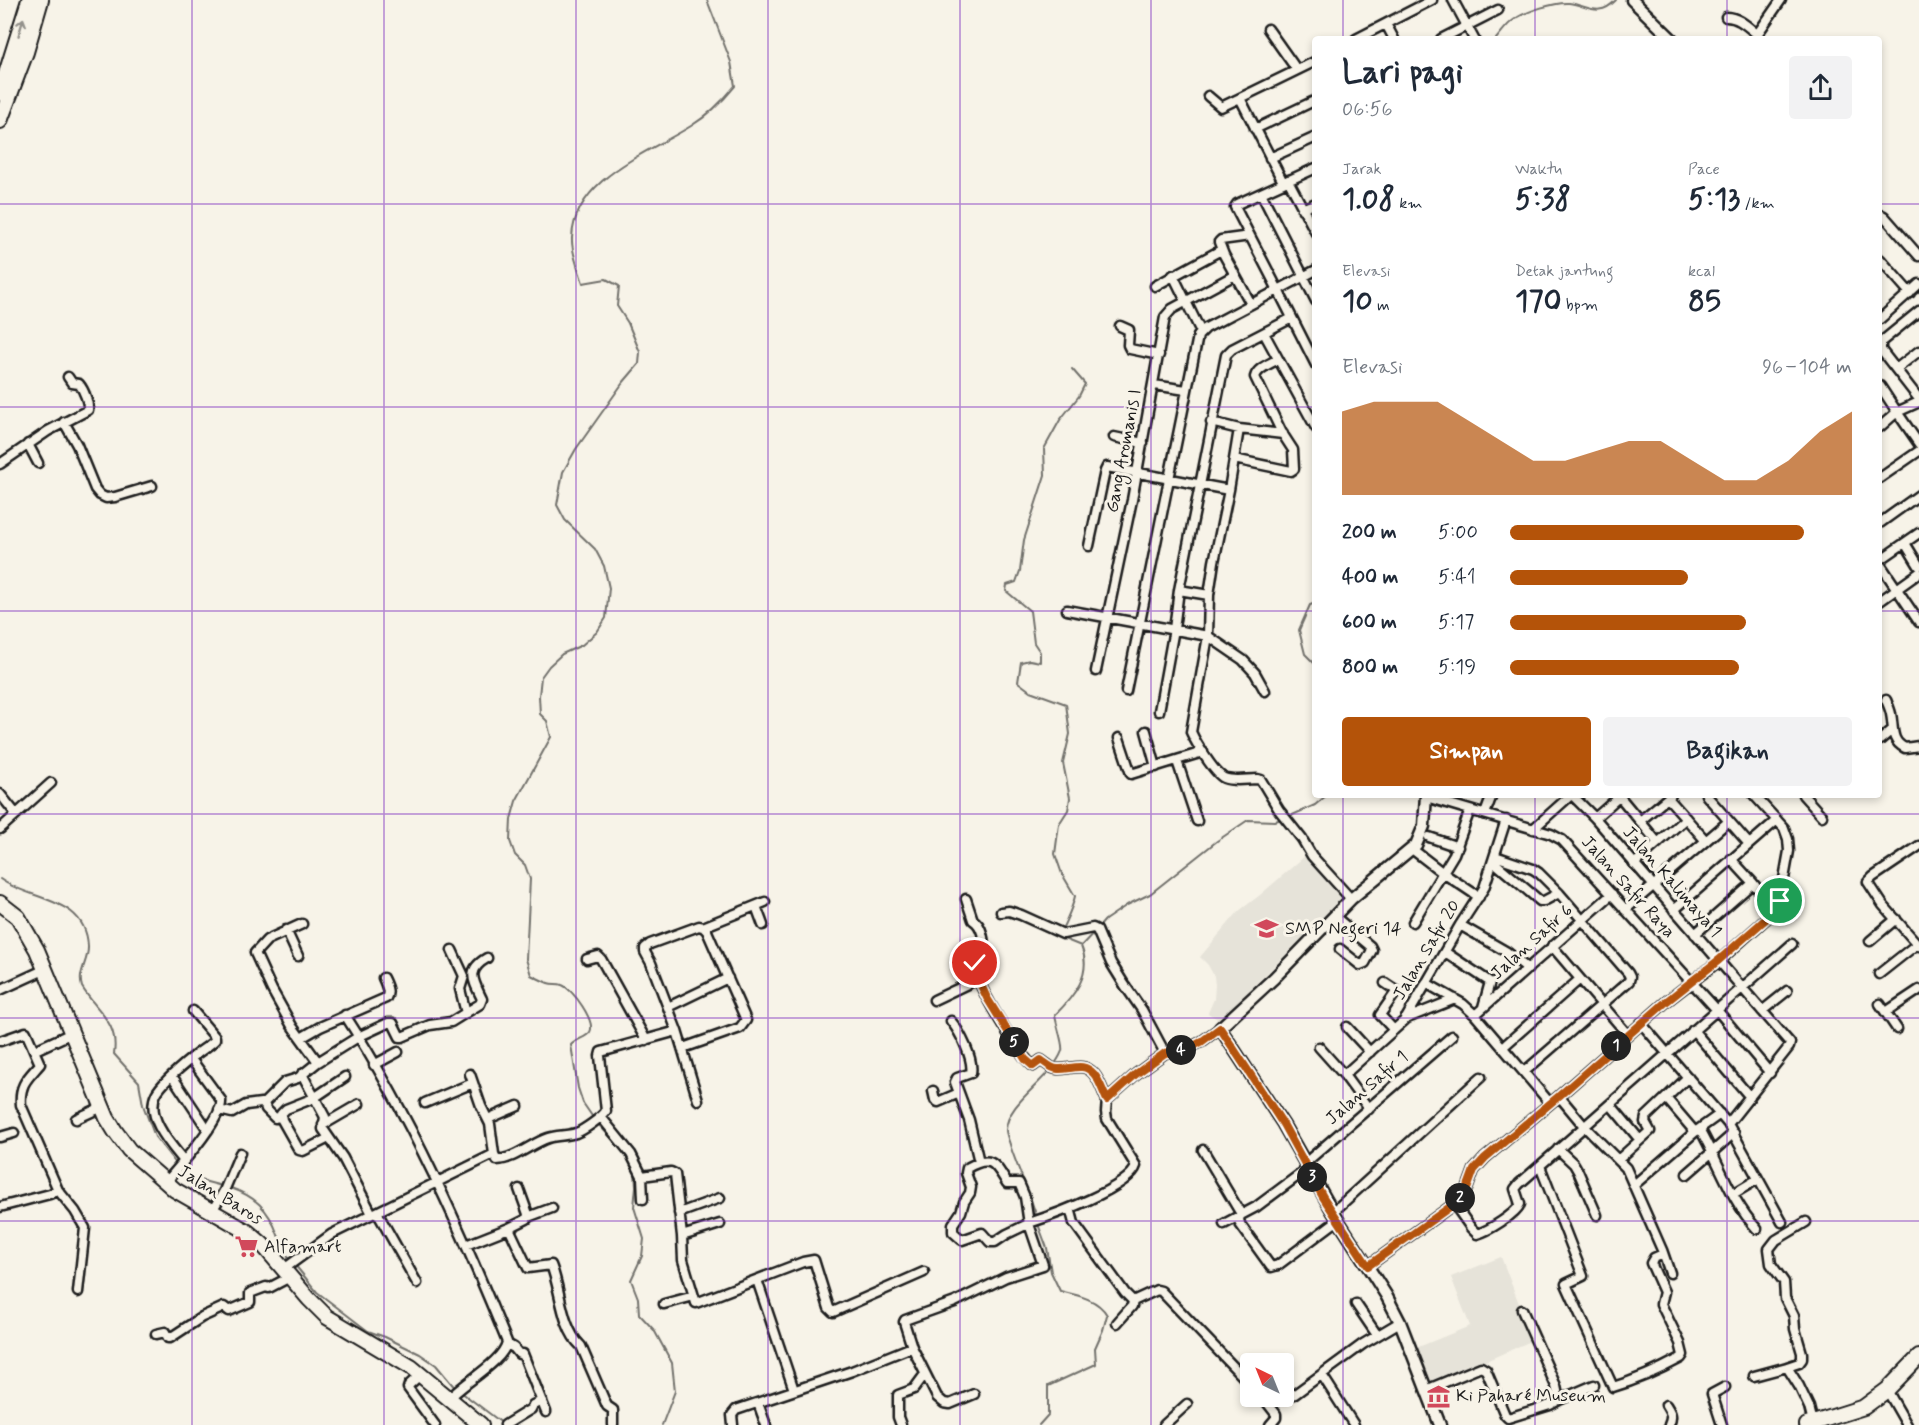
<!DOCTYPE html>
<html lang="id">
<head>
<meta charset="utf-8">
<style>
	:root { --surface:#fff; --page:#f2f2f3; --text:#1f2937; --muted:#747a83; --accent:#b45309 }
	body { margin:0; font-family:Mynerve,sans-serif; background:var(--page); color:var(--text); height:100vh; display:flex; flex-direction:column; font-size:22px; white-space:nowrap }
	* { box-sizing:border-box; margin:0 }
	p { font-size:20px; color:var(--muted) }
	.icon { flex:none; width:33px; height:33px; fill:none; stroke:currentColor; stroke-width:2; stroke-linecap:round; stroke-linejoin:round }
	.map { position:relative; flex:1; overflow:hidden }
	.side { position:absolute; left:1312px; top:36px; width:570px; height:762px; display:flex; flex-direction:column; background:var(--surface); border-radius:6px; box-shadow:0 3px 9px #0003 }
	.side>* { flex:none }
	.needle { width:39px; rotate:317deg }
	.fabs { position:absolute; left:1240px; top:1353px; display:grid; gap:12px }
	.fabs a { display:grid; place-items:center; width:54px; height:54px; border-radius:6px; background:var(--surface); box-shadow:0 3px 9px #0003; font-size:30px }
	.pin { position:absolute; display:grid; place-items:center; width:51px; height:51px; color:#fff; margin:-26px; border:3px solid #fff; border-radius:50%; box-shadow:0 2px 6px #0007 }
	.km { position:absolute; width:30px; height:30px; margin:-15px; border-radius:50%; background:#222; color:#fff; font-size:16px; line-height:30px; text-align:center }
	.round { display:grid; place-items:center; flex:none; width:63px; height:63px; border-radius:6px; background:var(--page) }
	.summary { display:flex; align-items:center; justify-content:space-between; height:102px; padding:0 30px }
	h1 { font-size:33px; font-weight:700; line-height:45px }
	.stats { display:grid; grid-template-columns:repeat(3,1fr); gap:9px; height:102px; padding:6px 30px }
	.stats div { display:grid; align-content:center }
	.stats b { font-size:30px; font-weight:700 }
	.stats small { font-size:16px; font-weight:400 }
	.stats p { font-size:16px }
	.chart { height:168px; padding:12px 30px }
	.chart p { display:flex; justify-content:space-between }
	.chart svg { width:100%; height:108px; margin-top:6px; fill:var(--accent); opacity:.7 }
	.action { display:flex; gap:12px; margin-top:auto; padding:12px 30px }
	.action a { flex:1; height:69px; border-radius:6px; background:var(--accent); color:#fff; font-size:24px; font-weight:700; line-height:69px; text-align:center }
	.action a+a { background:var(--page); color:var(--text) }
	ul { padding:0 30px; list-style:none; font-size:20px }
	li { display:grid; grid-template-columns:96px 72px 1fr; align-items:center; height:45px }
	li i { height:15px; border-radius:8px; background:var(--accent) }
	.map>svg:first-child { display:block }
	.built { fill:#e6e3d9 }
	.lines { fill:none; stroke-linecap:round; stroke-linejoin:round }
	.stream { stroke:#72716c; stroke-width:2 }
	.minor-casing { stroke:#1c1c1c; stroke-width:13 }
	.tertiary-casing { stroke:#1c1c1c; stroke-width:15 }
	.primary-casing { stroke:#1c1c1c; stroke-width:18 }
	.minor { stroke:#f7f3e8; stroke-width:8 }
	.tertiary { stroke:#f7f3e8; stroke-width:10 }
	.primary { stroke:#f7f3e8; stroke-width:14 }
	.oneway { stroke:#94928c }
	.route-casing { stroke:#fff; stroke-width:12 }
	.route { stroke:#b45309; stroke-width:8 }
	.grid { fill:none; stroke:#7b2cbf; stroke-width:1.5; stroke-opacity:0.55 }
	.labels { text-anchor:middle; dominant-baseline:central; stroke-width:6; stroke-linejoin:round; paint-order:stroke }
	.street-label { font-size:18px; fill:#1c1c1c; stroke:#f7f3e8 }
	.poi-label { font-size:18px; fill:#1c1c1c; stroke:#f7f3e8; text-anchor:start }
</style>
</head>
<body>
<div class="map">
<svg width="1919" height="1425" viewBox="0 0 1919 1425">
	<rect width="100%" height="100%" fill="#f7f3e8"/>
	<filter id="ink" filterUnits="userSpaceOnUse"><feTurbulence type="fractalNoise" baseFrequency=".0167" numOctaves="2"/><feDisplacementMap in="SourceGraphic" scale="12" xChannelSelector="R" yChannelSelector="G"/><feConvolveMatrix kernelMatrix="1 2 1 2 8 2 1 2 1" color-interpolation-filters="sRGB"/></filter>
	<g filter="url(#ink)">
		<path class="built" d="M1305,856L1345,896L1219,1020L1208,1013L1214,999L1215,985L1214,976L1208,965L1200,957L1239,911L1260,895Z
			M1501,1257L1533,1340L1430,1386L1416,1348L1470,1326L1451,1277Z"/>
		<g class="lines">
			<path class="stream" d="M1496,39C1502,32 1508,23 1515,19C1527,11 1555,2 1569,3C1589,6 1599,18 1616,0
				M1316,603L1310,605L1299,630L1305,654L1316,665
				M1288,817L1315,805L1327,795
				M0,879C30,901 86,897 88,946C89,961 77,972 82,987C96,1011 119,1022 114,1054L139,1082L143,1105L155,1137L177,1165
				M1099,927L1105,920L1127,905L1150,894L1217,841L1248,820L1275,821L1282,819
				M1081,946L1095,931
				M594,1119L583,1103L578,1088L571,1045C576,1039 586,1038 590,1032C596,1022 573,989 562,985C558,983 553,985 548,983C543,981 537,978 531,975L526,959L530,879L525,865L515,855L510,841L511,819L516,801L551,737L547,721L540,714L539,696L541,677L549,666L562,654L582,645L597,632L606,618L609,588L604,566L595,549L565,520L557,505L563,472L576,449L622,384L639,364L640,352L628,323L617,306L619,286L606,279L583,283C579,270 571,252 572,238C574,179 648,153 691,126C709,115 722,102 735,86L731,62L707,0
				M598,1124L628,1156L635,1173L636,1186L634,1207L644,1239L642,1256L631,1280L638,1298L639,1314L654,1330L672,1363L675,1391L662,1425
				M181,1169L192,1178L222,1186
				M228,1187C255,1196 268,1208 278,1235C282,1244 284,1253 291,1261
				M1037,1218C1030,1194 1019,1172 1011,1148C1010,1143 1006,1135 1006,1130C1007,1101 1051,1080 1062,1051C1064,1045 1056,1024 1055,1015C1074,996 1093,974 1081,946L1059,937C1064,923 1072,911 1075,896L1062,874L1055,854L1059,824L1068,810L1070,798L1063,763L1070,734L1066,704L1030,691L1018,682L1021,662L1030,660L1040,662V652L1034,643L1030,611L1006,591L1007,585L1016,582L1020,571L1024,540L1045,475L1044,449L1060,420L1079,396L1085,384L1072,369
				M1038,1224L1047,1248L1051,1272L1060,1291C1077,1295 1098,1299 1107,1315L1103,1330L1095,1348L1096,1364L1048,1386V1415L1039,1425
				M295,1265L317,1292L368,1331L385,1337L420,1354L436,1365L456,1389
				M461,1392L502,1423"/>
			<defs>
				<path id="minor" d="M1453,0L1474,39
					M1726,17C1739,17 1748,27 1758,35
					M1386,24L1394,39
					M1268,29L1297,70
					M1356,39L1432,0
					M1441,39L1498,10
					M1754,39L1781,0
					M1208,96L1221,107L1240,98
					M1255,129L1316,100
					M1270,158L1316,137
					M1316,168L1237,204L1235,207L1278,290L1316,365
					M1288,180L1316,233
					M1283,182L1240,98L1316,61
					M1261,193L1316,301
					M1302,209L1316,203
					M1880,214L1884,216L1919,256
					M1250,236L1221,240L1219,242L1224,255L1251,304
					M1880,259L1910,293
					M1173,275L1201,332
					M1155,286L1221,250
					M1919,311L1881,342V350L1919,399
					M1880,319L1919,284
					M1120,326L1129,330L1128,345L1130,349L1159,355
					M1264,333L1316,428
					M1896,369L1919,351
					M1154,385L1186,390
					M1880,386L1897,412L1880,427
					M1919,402L1897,412L1919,444
					M64,422L77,445L95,489L100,495L106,498L115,497L152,486
					M1211,422L1239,429L1283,434
					M1239,429L1229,490L1214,562L1209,595L1208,636L1191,732C1196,743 1214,773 1224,778C1234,782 1247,779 1257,779L1261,780L1279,810L1302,839L1312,856L1351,899
					M1114,437L1143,443
					M28,444L38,463
					M1234,459L1291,471L1294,469L1293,450L1282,433L1255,377C1257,368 1270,364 1278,359
					M0,464L48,431L88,410C89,403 84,390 79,384L72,383L68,377
					M1880,478L1919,451
					M1880,523L1919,495
					M1905,543L1919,566
					M1089,546L1105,471L1107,467L1229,490
					M1880,560L1919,533
					M1880,564L1919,622
					M1179,590L1209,595
					M1880,601L1919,573
					M1067,610L1208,636L1243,660L1255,673L1265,691
					M1096,671L1132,500L1165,317L1172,309L1235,275
					M1126,691L1198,336L1206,328L1316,270
					M1886,700C1888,705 1890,709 1891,714C1894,727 1890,741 1905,748L1919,746
					M1159,711L1174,629L1179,590L1226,355L1232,349L1292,318
					M1146,731L1156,767
					M1119,738L1131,774L1203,752
					M1880,740L1892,730
					M1177,761L1197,821
					M0,794L16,814
					M1572,795L1595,818L1790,1043L1789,1047L1728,1124
					M1706,795L1749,844
					M1803,795L1822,816
					M1426,797L1551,834L1562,840L1717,1010L1770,1073
					M1620,797L1658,843
					M1668,798L1706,841
					M1485,814L1492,795
					M1595,818L1621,795
					M1640,821L1671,795
					M0,829L51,783
					M1533,829L1571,795
					M1429,837L1458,847
					M1919,846L1873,877L1868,882L1883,905L1919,946
					M1412,849L1443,873L1479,897
					M1495,856L1533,869L1539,873L1559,893L1628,973L1630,977L1629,981L1524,1072
					M1731,859L1753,883L1775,911
					M1494,862L1540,901H1544L1559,893
					M1634,864L1686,818
					M966,899L973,920C982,925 985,941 983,950L975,955C975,963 976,971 978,978C984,996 1019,1055 1033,1066L1041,1060C1046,1063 1051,1069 1057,1069C1071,1070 1083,1061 1094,1074C1100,1081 1103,1092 1107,1100
					M756,906L763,925
					M1625,910L1729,821
					M1674,910L1777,820
					M1001,912L1009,911L1021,915L1063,934L1093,928L1097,930L1111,963L1124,984L1142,1010L1165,1053
					M1334,916L1370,946L1372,950L1365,963L1360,965L1340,949
					M1413,922L1454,854L1470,810
					M302,924L267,940L255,953L272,990L292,1026L318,1062
					M1460,925L1507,952L1528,969
					M703,927L765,902
					M286,930L298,956
					M1695,934L1753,883
					M1870,941L1896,919
					M1552,946L1628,1035
					M452,950L464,976L460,989L466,1013
					M1445,952L1490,982L1483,1007
					M587,959L598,956L601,959L646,1040
					M1879,974L1917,944
					M1385,983L1394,989L1396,992L1380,1015L1394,1030
					M1426,983L1463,1004L1475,1015L1550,1103
					M0,990L46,969
					M934,1000L978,979
					M1880,1004L1897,1029
					M668,1007L728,978
					M1762,1011L1787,991
					M1886,1012L1919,990
					M345,1015C411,1117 461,1230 507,1342C503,1362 464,1382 449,1399
					M1475,1015L1612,894
					M1405,1019L1455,999
					M951,1021C960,1032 974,1059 971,1073L957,1078L955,1082L969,1120L979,1162
					M1641,1023L1728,1124L1782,1222
					M1347,1027L1370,1052
					M1693,1030L1750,1097
					M677,1031L698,1100
					M301,1038L320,1027L386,998C390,992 386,985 383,978
					M0,1041L26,1032L40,1064C28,1078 19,1084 21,1105L58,1190
					M1319,1047L1344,1075L1369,1109
					M1503,1047L1580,979
					M35,1050L72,1033
					M374,1065L398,1052
					M302,1074L325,1117L323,1129L343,1158L372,1214
					M470,1074L481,1106L490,1124L494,1154L497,1160C515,1159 532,1143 548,1138C557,1135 567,1136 576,1133C584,1130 601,1118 606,1111L600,1056L601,1052L677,1031L651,963L645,952V948L650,944L699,926L703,927L707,931L746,1020L740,1028L683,1048
					M1344,1075L1405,1020L1460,925L1484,888L1506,820
					M172,1076L208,1130
					M933,1091L935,1100L938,1102L959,1093
					M1559,1096L1584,1126L1626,1168L1662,1250L1670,1273
					M1666,1098L1695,1132
					M264,1103L285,1082L298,1078L318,1062L358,1037L388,1023H393L400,1037H402L430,1025L451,1022L480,1004L482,999C473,980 466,970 487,958
					M425,1103L473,1083
					M1610,1104L1640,1140
					M219,1110L232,1113L246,1105L261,1103H264L266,1109L275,1118L281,1116
					M601,1117L631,1154L642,1176L643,1199
					M76,1119L102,1107
					M488,1119L518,1106
					M323,1125L359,1104
					M1700,1129C1719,1162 1731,1201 1757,1229
					M0,1137L14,1133
					M329,1138L303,1151L299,1150L282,1120L281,1114L286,1109L314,1098L345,1077
					M1558,1149L1574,1164L1578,1171L1597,1215
					M1203,1150L1241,1214L1239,1219L1240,1224L1271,1267L1278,1265L1338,1220
					M1618,1160L1650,1131L1645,1122L1646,1117L1688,1077
					M184,1161C171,1145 145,1117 156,1094C162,1082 182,1066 193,1057C200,1051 209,1046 215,1040V1037L193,1011
					M1304,1164L1452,1036
					M1540,1166L1583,1276L1566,1284L1613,1387C1637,1380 1659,1370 1681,1358L1683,1355L1680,1343L1661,1304L1664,1292L1651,1263L1654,1258L1663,1254
					M1687,1174L1734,1133
					M642,1176L671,1172L675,1174L682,1236L720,1224
					M166,1182C178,1168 224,1117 221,1100L191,1059
					M1634,1185L1695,1132L1720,1114
					M1733,1194L1758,1179
					M1454,1204L1471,1228L1477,1234C1488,1231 1516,1214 1520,1204L1515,1189L1519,1184L1792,944
					M0,1207L50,1194L58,1190L75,1211L85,1228L78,1292
					M1070,1208L1074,1223L1125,1293L1133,1301
					M212,1211L224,1191L240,1153
					M377,1212L417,1283
					M1333,1212L1481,1077
					M679,1213L720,1198
					M528,1217L552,1208
					M1806,1222L1776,1240L1769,1249L1771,1264L1784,1282L1785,1298L1794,1316L1795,1329L1802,1353V1359L1799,1363L1787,1367L1799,1386L1809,1407L1813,1423
					M1224,1224L1256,1207L1307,1169
					M509,1228L528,1268L551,1265C561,1289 561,1328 581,1346L607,1406L613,1410V1425
					M682,1236L683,1260L696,1303L803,1262L814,1260L829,1308L833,1312L924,1272
					M466,1245L509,1228L527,1219L528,1214L519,1189
					M1368,1266L1454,1204L1467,1189L1474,1170L1485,1158L1559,1096L1667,1001L1719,961L1775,911L1780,901L1789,851L1788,839L1784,828L1754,795
					M284,1269L332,1234L494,1154
					M757,1280L794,1390
					M1133,1301L1157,1290L1161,1291L1251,1385
					M664,1304L694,1296
					M1356,1304L1377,1335
					M1117,1323L1132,1306L1133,1301
					M156,1334L165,1332L168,1338H170L202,1317L224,1307L229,1311L250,1302V1293L266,1287L269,1288L290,1277
					M507,1344L514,1348L519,1354H523L546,1412
					M912,1347L904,1322L905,1320L955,1302L1006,1277L1043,1265L1029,1224L1025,1197L1019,1183H1007C995,1164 992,1154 967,1168L966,1173L971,1187L970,1193L964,1202L961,1212L953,1224V1232L962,1240L982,1233L990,1242H995L1007,1234L1032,1222C1054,1215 1130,1187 1136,1166L1107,1119L1106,1112L1107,1100L1136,1074L1165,1053L1189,1048L1201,1042L1220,1028
					M420,1375L409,1385L408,1388L435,1425
					M1322,1375L1354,1425
					M1754,1376L1787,1367
					M1426,1390L1481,1367L1486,1370L1505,1415L1508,1418L1550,1405L1559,1400L1556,1386L1522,1310
					M1887,1390L1907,1425
					M1286,1391L1291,1395L1295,1394L1363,1344L1400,1322
					M1262,1396L1276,1414V1418L1270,1425
					M1559,1400L1594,1385
					M758,1403L766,1425
					M1666,1405C1671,1413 1673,1416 1669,1425
					M505,1425L531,1409L533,1405L542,1401
					M733,1425L732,1415L736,1410L852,1371L912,1347L937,1397L944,1403L950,1404L974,1394
					M901,1425L898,1417V1395L914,1389L925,1374
					M1164,1425L1187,1404
					M1722,1425L1712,1394L1725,1387"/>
				<path id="tertiary" d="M1632,0L1672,39
					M1426,795L1424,826L1416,845L1351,899L1274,978L1220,1028L1283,1124L1333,1212L1386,1295L1400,1322L1440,1425"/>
				<path id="primary" d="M0,93L29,0
					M0,121L26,52L41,0
					M0,903L18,917L37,950L107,1118L115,1131L129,1150L166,1182L175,1190L248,1232L262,1244L309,1299L327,1317L411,1367L481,1425
					M1807,1425L1864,1407L1887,1390L1919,1357"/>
			</defs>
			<use href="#minor" class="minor-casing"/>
			<use href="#tertiary" class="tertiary-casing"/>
			<use href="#primary" class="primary-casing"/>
			<use href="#minor" class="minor"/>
			<use href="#tertiary" class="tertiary"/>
			<use href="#primary" class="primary"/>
		</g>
		<defs><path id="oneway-shaft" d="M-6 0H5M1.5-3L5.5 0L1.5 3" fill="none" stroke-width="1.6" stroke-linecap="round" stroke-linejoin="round" transform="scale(1.5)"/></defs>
		<use class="oneway" href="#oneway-shaft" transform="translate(21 27) rotate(-74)"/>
	</g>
	<g class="lines" filter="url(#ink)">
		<defs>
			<path id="route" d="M975,963L978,979L987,998L1025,1059L1033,1066L1041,1060C1047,1064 1051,1069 1058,1069C1071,1070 1083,1061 1094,1074C1100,1081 1103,1092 1107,1100L1136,1074L1165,1053L1190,1048L1201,1042L1220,1028L1283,1124L1323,1197L1368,1266L1454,1204L1467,1189L1474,1170L1485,1158L1559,1096L1667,1001L1719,960L1775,911L1780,901"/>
		</defs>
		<use href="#route" class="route-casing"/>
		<use href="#route" class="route"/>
	</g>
	<path class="grid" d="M192,0V1425M384,0V1425M576,0V1425M768,0V1425M960,0V1425M1151,0V1425M1343,0V39M1535,0V39M1727,0V39M0,204H1316M1880,204H1919M0,407H1316M1880,407H1919M0,611H1316M1880,611H1919M1343,795V1425M1535,795V1425M1727,795V1425M0,814H1919M0,1018H1919M0,1221H1919"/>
	<defs>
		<symbol id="school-bare" viewBox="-9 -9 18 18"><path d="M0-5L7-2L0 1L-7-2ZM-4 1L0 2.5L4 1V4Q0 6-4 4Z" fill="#d1495b" stroke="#f7f3e8" stroke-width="2.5" paint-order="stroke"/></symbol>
		<symbol id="supermarket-bare" viewBox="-9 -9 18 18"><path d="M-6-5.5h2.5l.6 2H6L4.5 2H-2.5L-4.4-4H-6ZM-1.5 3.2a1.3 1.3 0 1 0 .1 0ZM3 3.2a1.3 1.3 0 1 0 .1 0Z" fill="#d1495b" stroke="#f7f3e8" stroke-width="2.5" paint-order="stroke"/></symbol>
		<symbol id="museum-bare" viewBox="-9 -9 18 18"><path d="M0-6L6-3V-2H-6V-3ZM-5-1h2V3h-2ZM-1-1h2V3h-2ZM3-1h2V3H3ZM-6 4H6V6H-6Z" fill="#d1495b" stroke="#f7f3e8" stroke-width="2.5" paint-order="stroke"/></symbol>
	</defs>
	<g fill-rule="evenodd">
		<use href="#school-bare" x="1250" y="912" width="33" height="33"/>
		<use href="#supermarket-bare" x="230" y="1230" width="33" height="33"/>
		<use href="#museum-bare" x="1422" y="1380" width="33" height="33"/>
	</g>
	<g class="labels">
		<g class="street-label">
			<text transform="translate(1124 451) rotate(-79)">Gang Aromanis I</text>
			<text transform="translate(1672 882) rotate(49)">Jalan Kalimaya 1</text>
			<text transform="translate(1628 887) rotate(48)">Jalan Safir Raya</text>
			<text transform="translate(1532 942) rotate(-42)">Jalan Safir 6</text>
			<text transform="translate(1427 950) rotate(-59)">Jalan Safir 20</text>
			<text transform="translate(1367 1088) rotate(-41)">Jalan Safir 1</text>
			<text transform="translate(220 1195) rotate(32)">Jalan Baros</text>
		</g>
		<g class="poi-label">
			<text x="1285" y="929">SMP Negeri 14</text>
			<text x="264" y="1247">Alfamart</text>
			<text x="1456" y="1396">Ki Paharé Museum</text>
		</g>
	</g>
</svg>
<div class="fabs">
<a><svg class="needle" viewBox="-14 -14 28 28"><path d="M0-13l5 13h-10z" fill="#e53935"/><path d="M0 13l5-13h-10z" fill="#747a83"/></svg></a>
</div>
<div class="pin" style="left:1780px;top:901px;background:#1e9e55"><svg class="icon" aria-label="arrive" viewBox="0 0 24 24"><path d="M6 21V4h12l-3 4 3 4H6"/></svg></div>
<div class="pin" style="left:975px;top:963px;background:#d93025"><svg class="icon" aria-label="check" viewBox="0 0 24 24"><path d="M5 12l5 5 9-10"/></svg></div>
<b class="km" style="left:1616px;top:1046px">1</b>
<b class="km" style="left:1460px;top:1198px">2</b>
<b class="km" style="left:1312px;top:1177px">3</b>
<b class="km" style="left:1181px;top:1050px">4</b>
<b class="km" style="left:1014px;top:1042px">5</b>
<section class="side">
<div class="summary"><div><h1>Lari pagi</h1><p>06:56</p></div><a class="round"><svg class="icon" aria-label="share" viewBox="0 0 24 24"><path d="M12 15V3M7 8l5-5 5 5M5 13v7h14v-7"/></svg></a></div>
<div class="stats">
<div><p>Jarak</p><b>1.08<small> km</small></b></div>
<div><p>Waktu</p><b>5:38</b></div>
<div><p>Pace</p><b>5:13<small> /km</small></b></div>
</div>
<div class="stats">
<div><p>Elevasi</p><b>10<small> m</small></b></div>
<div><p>Detak jantung</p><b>170<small> bpm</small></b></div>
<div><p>kcal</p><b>85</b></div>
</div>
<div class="chart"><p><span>Elevasi</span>96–104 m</p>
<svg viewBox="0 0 160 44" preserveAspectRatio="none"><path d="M0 44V10L10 6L20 6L30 6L40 14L50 22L60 30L70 30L80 26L90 22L100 22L110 30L120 38L130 38L140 30L150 18L160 10V44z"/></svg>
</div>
<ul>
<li><b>200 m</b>5:00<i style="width:86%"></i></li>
<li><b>400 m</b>5:41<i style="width:52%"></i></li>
<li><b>600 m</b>5:17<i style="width:69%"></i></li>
<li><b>800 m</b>5:19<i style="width:67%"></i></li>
</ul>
<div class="action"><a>Simpan</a><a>Bagikan</a></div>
</section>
</div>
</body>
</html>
